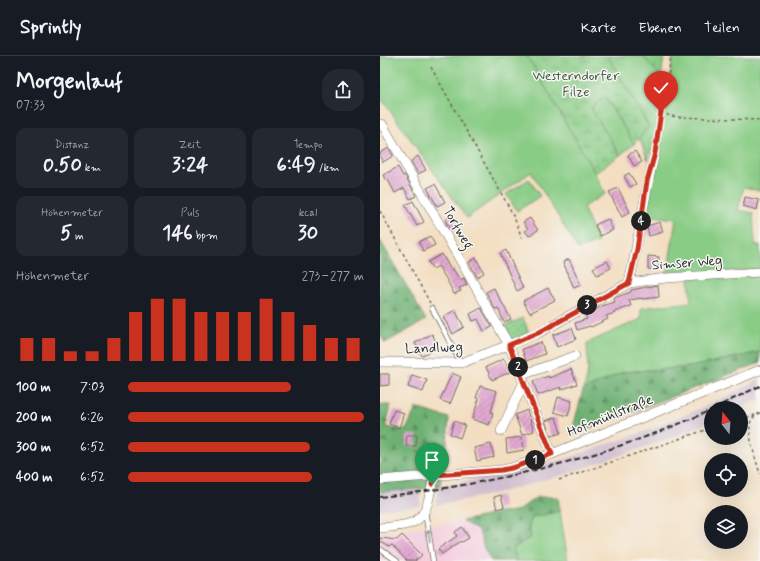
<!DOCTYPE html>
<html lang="de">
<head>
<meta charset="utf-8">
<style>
	:root { --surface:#171b24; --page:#242831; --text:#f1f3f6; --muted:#9ea1a6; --line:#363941; --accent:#c8321e }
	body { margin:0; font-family:Mynerve,sans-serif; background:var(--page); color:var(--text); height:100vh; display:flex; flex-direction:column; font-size:15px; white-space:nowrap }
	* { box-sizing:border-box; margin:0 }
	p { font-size:13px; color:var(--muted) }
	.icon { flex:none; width:22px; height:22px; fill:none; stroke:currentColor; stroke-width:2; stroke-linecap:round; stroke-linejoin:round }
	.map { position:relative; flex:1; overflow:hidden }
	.details { display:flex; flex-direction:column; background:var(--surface); width:380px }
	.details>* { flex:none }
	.needle { width:26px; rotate:343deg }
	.controls { position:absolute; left:324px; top:345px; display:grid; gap:8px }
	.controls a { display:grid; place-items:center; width:44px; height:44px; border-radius:50%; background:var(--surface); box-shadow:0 4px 16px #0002; font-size:20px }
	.pin { position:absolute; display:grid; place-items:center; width:34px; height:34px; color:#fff; margin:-41px -17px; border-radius:50% 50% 50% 0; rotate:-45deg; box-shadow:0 0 4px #0007 }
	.pin .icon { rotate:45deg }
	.km { position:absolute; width:20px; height:20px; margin:-10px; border-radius:50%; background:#222; color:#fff; font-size:11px; line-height:20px; text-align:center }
	.round { display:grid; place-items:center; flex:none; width:42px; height:42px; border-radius:16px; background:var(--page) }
	.head { display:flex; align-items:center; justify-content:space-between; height:68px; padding:0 16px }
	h1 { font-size:22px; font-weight:800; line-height:30px }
	.stats { display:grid; grid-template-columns:repeat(3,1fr); gap:6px; height:68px; padding:4px 16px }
	.stats div { display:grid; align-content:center; border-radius:10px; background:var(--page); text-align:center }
	.stats b { font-size:20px; font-weight:800 }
	.stats small { font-size:11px; font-weight:400 }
	.stats p { font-size:11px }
	.chart { height:112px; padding:8px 16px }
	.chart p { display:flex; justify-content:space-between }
	.chart svg { width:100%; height:72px; margin-top:4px; stroke:var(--accent); stroke-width:6 }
	ul { padding:0 16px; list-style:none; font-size:13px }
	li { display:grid; grid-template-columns:64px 48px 1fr; align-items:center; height:30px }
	li i { height:10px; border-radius:5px; background:var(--accent) }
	header { display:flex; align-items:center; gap:24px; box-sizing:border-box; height:56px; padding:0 20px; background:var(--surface); border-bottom:1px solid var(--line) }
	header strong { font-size:19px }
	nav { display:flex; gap:22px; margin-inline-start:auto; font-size:14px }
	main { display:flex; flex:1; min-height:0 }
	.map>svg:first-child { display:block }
	.built { fill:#f4cfde }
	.industrial { fill:#d0bdce }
	.grass { fill:#89cc85; stroke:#5a7c58 }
	.forest { fill:url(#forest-firs); stroke:#4c6e4e }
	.wetland { fill:url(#wetland-marsh); stroke:#5a7c58 }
	.park { fill:url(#park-dots); stroke:#5a7c58 }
	.building { fill:url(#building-hatch) }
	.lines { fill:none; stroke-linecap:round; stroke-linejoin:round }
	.lane-casing { stroke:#716a60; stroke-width:6 }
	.street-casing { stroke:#716a60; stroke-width:10 }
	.path { stroke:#716a60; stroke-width:1.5; stroke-dasharray:3 3; stroke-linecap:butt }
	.lane { stroke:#fff; stroke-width:4.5 }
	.street { stroke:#fff; stroke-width:9 }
	.rail { stroke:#2b2b2b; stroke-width:2; stroke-dasharray:6 3; stroke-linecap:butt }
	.oneway { stroke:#a0a0a0 }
	.route-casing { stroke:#fff; stroke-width:8 }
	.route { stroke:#c8321e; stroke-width:5 }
	.labels { text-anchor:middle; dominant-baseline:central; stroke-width:3; stroke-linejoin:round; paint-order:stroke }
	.park-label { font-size:14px; fill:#475b46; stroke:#f6f6f2 }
	.street-label { font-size:14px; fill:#2b2b2b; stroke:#f6f6f2 }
</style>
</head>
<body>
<header>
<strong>Sprintly</strong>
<nav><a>Karte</a><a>Ebenen</a><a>Teilen</a></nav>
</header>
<main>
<section class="details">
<div class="head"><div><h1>Morgenlauf</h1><p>07:33</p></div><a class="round"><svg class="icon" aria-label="share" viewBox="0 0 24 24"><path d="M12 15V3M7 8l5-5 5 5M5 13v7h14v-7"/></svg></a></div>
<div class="stats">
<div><p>Distanz</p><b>0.50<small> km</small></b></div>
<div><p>Zeit</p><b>3:24</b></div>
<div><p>Tempo</p><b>6:49<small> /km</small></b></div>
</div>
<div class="stats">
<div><p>Höhenmeter</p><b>5<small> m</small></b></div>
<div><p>Puls</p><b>146<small> bpm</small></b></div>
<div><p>kcal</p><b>30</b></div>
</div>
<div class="chart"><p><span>Höhenmeter</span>273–277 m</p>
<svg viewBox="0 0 160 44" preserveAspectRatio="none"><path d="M5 44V30M15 44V30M25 44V38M35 44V38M45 44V30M55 44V14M65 44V6M75 44V6M85 44V14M95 44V14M105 44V14M115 44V6M125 44V14M135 44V22M145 44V30M155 44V30"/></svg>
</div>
<ul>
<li><b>100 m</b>7:03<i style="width:69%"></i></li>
<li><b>200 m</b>6:26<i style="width:100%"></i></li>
<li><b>300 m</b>6:52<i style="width:77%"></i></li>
<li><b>400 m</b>6:52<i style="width:78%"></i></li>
</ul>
</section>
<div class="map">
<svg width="380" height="505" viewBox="0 0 380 505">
	<defs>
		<pattern id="forest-firs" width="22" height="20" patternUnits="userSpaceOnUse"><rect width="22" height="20" fill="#6eb072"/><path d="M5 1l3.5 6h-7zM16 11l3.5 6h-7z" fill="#5b8f5e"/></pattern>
		<pattern id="wetland-marsh" width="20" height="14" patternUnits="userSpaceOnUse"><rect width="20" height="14" fill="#89cc85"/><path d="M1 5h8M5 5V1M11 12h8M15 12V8" fill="none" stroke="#76af73"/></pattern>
		<pattern id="park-dots" width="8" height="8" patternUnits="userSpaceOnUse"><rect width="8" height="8" fill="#89cc85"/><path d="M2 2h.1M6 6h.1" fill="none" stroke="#76af73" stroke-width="1.8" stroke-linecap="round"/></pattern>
		<pattern id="building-hatch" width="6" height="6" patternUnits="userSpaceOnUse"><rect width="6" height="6" fill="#e2a8d1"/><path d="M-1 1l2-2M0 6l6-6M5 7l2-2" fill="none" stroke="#b789aa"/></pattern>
	</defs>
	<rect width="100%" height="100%" fill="#f6f6f2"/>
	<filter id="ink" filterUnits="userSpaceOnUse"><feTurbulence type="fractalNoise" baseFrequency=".025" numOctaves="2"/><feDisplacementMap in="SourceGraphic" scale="8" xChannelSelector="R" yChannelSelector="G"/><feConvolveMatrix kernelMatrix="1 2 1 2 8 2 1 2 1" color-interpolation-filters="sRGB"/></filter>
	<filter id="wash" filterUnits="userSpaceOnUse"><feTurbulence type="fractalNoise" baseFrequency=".012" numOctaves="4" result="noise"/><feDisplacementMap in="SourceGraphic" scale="16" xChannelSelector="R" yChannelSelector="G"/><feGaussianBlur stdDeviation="0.9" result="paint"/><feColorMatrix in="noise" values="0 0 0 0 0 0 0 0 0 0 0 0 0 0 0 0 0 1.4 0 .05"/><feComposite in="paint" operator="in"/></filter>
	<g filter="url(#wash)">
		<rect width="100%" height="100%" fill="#f3dec1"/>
		<path class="built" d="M82,465L99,475L104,492L111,505H0V477Z"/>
		<path class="industrial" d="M380,323V343L361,352H331V365L291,382L186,418L114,438L55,449L59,431L182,404L263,376L335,346Z
			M42,432L40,450L0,454V436Z"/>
		<path class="grass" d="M0,0H147L215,117L225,138L203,151L218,186L198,193L151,116L87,162L0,41Z
			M228,0H263C268,6 278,14 281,21C288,35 273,88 268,104L259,81L269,71Z
			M293,0H380V135L364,131L358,154L373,157L375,189H380V213L287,220L296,163L263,159L284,60Z
			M225,41L254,88L240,99L211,52Z
			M149,123L160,140L137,155L126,138Z
			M380,219V296L310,311L243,316L204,334L208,315L207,287L261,263V252L311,246L309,223Z
			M180,455L188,505H136L134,492L151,481L149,469L153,460H159Z"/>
		<path class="forest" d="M0,184L46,264L5,287L0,278Z
			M380,296V307L191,379L203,334L243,316L310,311Z
			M0,349H11L6,371L26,374L36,352L69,362L65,412L59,431L0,436Z
			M157,441H178L180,455L159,460H153L149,469L151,481L134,492L136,505H111L104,492L99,475L82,465L120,457L139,454Z"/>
		<path class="wetland" d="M147,0H228L269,71L254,88L225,41L211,52L240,99L215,117Z
			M263,0H284L281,21Z"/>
		<path class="park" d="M143,262L149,277L130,284L122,271Z"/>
		<g id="blocks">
			<path class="building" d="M9,92L13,100L3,106L0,101V97Z
				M255,95L262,106L254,110L248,99Z
				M38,100L46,114L38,118L31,105Z
				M18,111L23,120L25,119L36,140L30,143L24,132L15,137L8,124L6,125L3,119Z
				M249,117L256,128L250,131L244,120Z
				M55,128L65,146L57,150L47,132Z
				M238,132L250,156L242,161L229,136Z
				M365,141L379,144L377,154L363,150Z
				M33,145L44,166L37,170L25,149Z
				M73,159L79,170L71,175L65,164Z
				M150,162L158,174L149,180L145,175L148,173L143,166Z
				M228,163L233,174L220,180L215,169Z
				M280,166L283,176L269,180L267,170Z
				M50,180L55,189L43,195L39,186Z
				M126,194L143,232L137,235L120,197Z
				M62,198L71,214L73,213L80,224L84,222L87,229L79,232L81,235L74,238L67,224L58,210L53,213L48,206Z
				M268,200L279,201L278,214L268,213Z
				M96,202L104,217L97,221L89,206Z
				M189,203L201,229L194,232L183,206Z
				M227,205L231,212L217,219L213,212Z
				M278,229L279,241L262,243V242L249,244L251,250L234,256L235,257L226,260L228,263L211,271L210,270L197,274L195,267L207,263L205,258L222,250L235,246L234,242L251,236V234Z
				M114,232L116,236L131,263L124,266L118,252L115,253L106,236Z
				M168,232L175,244L150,257L143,245Z
				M101,252L112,271L104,275L98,263L93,265L90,258Z
				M75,254L84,271L73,278L63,261Z
				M192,272L196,283L177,291L173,279Z
				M52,278L59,291L42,300L35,287Z
				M161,286L165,298L146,305L142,293Z
				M124,303L130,316L112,324L106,311Z
				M191,313L197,328L180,334L181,331L158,339L153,325L169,320V322Z
				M72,317L81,321L70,348L60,344Z
				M0,318H9V329L0,330Z
				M32,319L47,324L43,336L28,331Z
				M100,330L117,335L111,356L113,357L109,369L92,363L99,343L96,342Z
				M178,341L192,345L188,360L174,356Z
				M14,354L24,357L19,372L9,368Z
				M147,354L154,375L142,379L135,359Z
				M176,361L181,377L171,380L165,365Z
				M74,365L85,369L80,382L70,378Z
				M27,379H37L36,390H26Z
				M142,381L144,394L127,397L126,383Z
				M111,388L114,401L97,405L94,392Z
				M121,439L124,451L117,453L114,441Z
				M82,471L89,482L82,486L81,485L62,498L58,493L77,480L75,476Z
				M22,479L42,499L35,505H27L12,489L9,491L0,485V482L17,484Z"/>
		</g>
	</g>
	<g filter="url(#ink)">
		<use href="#blocks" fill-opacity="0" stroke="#716a60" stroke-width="1"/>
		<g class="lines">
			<defs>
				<path id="lane" d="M52,252L81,307
					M45,455L53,505
					M0,493L17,505"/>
				<path id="street" d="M249,227C259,183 264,139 275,97
					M0,306L81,307L129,289L2,68
					M142,319L195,300
					M121,375L144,326
					M172,398L129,289L158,277L249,227L286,222L380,216
					M0,424L122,414L132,412L172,398L380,314
					M0,472C23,469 41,472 48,446C50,437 51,429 56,422L55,419"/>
			</defs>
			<use href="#lane" class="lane-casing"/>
			<use href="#street" class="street-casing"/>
			<path class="path" d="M51,11L131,155L139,173L141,182
				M281,56L290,60L299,61L380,64
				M276,89C281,59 287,30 291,0
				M0,155L50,247
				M380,357C376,359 373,361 371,365C366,376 377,407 380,418
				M361,363L375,359
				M179,424L331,372"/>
			<use href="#lane" class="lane"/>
			<use href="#street" class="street"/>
			<path class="rail" d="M334,352L380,330
				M0,441C114,428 226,402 331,354"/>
		</g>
		<defs><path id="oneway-shaft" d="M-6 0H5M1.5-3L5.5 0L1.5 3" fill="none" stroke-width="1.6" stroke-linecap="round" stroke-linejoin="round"/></defs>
		<use class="oneway" href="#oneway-shaft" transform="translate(49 480) rotate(-100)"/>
	</g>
	<g class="lines" filter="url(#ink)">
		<defs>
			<path id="route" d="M52,428L56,422L55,419L122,414L132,412L172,398L129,289L158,277L249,227L257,193L267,125L275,97L281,56"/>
		</defs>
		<use href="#route" class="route-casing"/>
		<use href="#route" class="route"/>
	</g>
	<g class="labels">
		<g class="park-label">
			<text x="196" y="20">Westerndorfer<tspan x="196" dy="16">Filze</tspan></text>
		</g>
		<g class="street-label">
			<text transform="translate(78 172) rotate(60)">Torfweg</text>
			<text transform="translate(307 207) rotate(-4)">Simser Weg</text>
			<text transform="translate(54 292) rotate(-2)">Landlweg</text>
			<text transform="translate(230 360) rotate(-22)">Hofmühlstraße</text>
		</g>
	</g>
</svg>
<div class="controls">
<a><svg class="needle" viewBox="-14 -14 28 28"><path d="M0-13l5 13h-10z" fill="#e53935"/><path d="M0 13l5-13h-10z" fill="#9ea1a6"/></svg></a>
<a><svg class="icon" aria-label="locate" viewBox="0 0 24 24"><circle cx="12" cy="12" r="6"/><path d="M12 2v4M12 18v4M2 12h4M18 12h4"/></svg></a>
<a><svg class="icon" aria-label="layers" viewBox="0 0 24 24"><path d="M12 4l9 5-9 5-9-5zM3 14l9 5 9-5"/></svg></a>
</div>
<div class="pin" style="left:52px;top:428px;background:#1e9e55"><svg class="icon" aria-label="arrive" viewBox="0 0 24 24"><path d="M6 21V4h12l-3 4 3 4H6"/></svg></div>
<div class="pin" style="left:281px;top:56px;background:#d93025"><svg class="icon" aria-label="check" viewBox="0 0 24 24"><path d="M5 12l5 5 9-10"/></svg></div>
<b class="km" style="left:155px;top:404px">1</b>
<b class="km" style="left:138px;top:311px">2</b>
<b class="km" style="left:207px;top:249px">3</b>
<b class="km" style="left:261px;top:165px">4</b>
</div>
</main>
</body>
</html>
